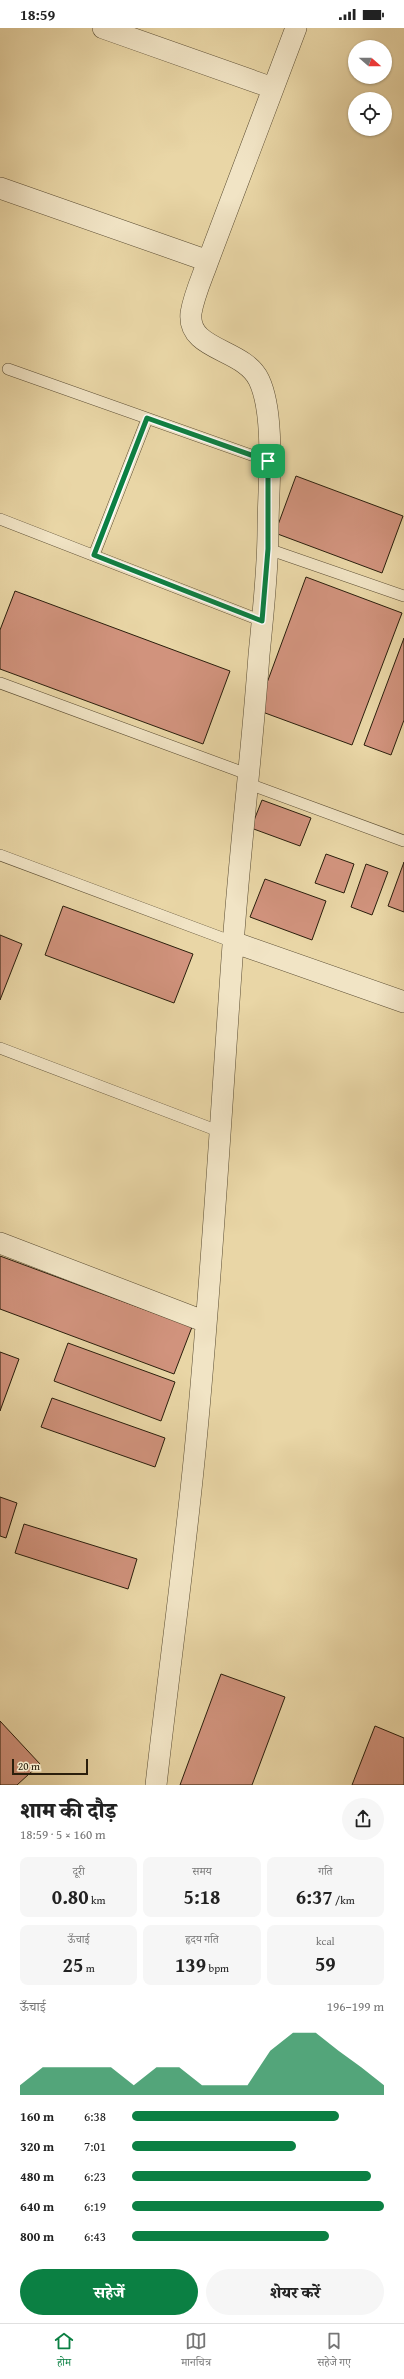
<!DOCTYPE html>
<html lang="hi">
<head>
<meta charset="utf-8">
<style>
	:root { --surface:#fff; --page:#f6f6f6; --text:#222; --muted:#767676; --line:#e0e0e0; --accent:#0b8043 }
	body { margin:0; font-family:"Gentium Book Plus","Noto Serif Devanagari",serif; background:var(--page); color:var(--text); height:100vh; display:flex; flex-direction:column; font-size:15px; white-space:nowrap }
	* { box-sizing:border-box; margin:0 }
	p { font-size:13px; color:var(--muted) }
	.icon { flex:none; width:22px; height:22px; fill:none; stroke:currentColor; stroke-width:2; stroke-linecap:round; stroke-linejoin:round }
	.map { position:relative; height:1757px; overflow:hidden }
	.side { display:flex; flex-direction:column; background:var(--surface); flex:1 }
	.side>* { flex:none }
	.needle { width:26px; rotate:110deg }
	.fabs { position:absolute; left:348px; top:12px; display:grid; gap:8px }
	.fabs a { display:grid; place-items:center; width:44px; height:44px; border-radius:50%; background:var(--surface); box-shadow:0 1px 3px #0004; font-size:20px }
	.scale { position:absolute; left:12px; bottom:10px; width:76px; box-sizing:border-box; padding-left:4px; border:2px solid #2a1e0c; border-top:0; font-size:11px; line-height:14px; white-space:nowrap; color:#2a1e0c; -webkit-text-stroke:3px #f1e4c5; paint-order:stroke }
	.pin { position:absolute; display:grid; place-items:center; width:34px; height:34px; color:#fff; margin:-17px; border-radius:8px; box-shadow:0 2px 6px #0006 }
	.round { display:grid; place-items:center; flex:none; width:42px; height:42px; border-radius:21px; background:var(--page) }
	.headline { display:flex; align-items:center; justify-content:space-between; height:68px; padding:0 20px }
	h1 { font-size:22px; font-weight:800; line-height:30px }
	.stats { display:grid; grid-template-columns:repeat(3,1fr); gap:6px; height:68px; padding:4px 20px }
	.stats div { display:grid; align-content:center; border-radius:8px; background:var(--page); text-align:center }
	.stats b { font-size:20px; font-weight:800 }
	.stats small { font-size:11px; font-weight:400 }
	.stats p { font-size:11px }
	.chart { height:112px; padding:8px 20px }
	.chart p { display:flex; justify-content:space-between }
	.chart svg { width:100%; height:72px; margin-top:4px; fill:var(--accent); opacity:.7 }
	.cta { display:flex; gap:8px; margin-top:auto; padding:8px 20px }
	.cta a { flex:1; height:46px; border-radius:24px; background:var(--accent); color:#fff; font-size:16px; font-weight:800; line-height:46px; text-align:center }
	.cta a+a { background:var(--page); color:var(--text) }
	ul { padding:0 20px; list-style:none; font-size:13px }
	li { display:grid; grid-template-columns:64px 48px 1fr; align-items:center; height:30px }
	li i { height:10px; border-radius:5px; background:var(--accent) }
	.status { display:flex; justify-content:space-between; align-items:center; height:28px; padding:0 20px; background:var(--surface); direction:ltr }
	.status svg { height:11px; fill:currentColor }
	.menu { display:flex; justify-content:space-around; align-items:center; height:56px; border-top:1px solid var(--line); background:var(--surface); font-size:11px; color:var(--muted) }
	.menu a { display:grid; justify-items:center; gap:2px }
	.menu .current { color:var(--accent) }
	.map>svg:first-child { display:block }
	.building { fill:#d1937d; stroke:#2a1e0c }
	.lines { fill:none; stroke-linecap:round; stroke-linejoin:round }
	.lane-casing { stroke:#5a4c32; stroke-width:12 }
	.street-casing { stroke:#5a4c32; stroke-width:22 }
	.lane { stroke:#f1e4c5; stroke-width:11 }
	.street { stroke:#f1e4c5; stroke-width:21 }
	.route-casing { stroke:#fff; stroke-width:8 }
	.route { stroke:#0b8043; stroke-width:5 }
</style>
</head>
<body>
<div class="status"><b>18:59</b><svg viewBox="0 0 49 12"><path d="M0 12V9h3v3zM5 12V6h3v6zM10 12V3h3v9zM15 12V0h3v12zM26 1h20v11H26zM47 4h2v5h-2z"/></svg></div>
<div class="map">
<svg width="404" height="1757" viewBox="0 0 404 1757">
	<rect width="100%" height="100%" fill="#e9d6a6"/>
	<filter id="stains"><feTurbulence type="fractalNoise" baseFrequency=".005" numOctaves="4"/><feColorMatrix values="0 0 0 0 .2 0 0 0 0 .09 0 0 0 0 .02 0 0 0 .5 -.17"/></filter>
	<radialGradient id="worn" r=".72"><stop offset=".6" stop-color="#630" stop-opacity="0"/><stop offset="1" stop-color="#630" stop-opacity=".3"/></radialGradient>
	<path class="building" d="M296,448L403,488L382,545L275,505Z
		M306,549L402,585L352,717L257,682Z
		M15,563L230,643L203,716L0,641V602Z
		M404,610V692L391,727L364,717Z
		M262,772L311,790L300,818L251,800Z
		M326,826L354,836L344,865L315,855Z
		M404,834V884L388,878Z
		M366,836L388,844L372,887L351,879Z
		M265,851L326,873L312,912L250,889Z
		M63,878L193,926L174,975L45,927Z
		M0,907L22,916L0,972Z
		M0,1228L192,1299L174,1346L0,1281Z
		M68,1315L175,1354L161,1393L54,1353Z
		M0,1324L19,1331L0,1383Z
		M52,1370L165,1410L155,1439L41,1399Z
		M0,1469L17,1475L6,1510L0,1508Z
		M24,1496L137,1531L128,1561L15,1525Z
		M221,1646L285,1669L252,1757H180Z
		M0,1693L40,1736L17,1757H0Z
		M375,1698L404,1710V1757H352Z"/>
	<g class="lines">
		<defs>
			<path id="lane" d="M8,341L268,433
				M0,491L262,593
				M268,521L404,568
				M94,527L147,391
				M0,655L250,747
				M249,756L404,813
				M0,827L233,914
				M0,1020L221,1104"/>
			<path id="street" d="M103,0L273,60
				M0,160L208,233
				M233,914L404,974
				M0,1215L206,1294
				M156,1757C169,1642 185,1528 196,1413C212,1248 221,1082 233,917C240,820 252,724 259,627C263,585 268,543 268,501C268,461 276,388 259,352C244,320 187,323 191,285C194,267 202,250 208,233L296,0"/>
		</defs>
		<use href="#lane" class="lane-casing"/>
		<use href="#street" class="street-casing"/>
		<use href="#lane" class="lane"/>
		<use href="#street" class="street"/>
	</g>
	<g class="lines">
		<defs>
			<path id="route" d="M147,390L268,433V521L262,593L94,527Z"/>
		</defs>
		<use href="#route" class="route-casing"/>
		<use href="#route" class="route"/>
	</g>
	<rect width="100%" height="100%" filter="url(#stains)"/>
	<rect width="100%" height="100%" fill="url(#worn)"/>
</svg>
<div class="fabs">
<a><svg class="needle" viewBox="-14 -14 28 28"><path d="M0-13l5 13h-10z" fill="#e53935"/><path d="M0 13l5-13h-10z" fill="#767676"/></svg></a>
<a><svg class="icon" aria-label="locate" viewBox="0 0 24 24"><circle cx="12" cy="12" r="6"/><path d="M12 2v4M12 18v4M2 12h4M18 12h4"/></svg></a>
</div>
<div class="scale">20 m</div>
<div class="pin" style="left:268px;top:433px;background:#1e9e55"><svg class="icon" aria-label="arrive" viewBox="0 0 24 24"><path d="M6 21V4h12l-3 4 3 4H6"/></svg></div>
</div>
<section class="side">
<div class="headline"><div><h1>शाम की दौड़</h1><p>18:59 · 5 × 160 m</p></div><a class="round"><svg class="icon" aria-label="share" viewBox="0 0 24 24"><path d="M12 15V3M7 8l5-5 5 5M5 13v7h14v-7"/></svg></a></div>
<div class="stats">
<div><p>दूरी</p><b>0.80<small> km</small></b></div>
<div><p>समय</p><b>5:18</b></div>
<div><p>गति</p><b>6:37<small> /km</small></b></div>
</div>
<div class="stats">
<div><p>ऊँचाई</p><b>25<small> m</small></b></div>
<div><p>हृदय गति</p><b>139<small> bpm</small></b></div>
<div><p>kcal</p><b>59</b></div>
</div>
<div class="chart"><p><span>ऊँचाई</span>196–199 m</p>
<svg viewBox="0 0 160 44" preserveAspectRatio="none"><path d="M0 44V38L10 27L20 27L30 27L40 27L50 38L60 27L70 27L80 38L90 38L100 38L110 17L120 6L130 6L140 17L150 27L160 38V44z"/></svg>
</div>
<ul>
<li><b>160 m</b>6:38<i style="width:82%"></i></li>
<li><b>320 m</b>7:01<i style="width:65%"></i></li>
<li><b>480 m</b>6:23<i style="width:95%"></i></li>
<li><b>640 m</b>6:19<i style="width:100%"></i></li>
<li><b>800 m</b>6:43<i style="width:78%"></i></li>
</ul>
<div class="cta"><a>सहेजें</a><a>शेयर करें</a></div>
</section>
<nav class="menu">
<a class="current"><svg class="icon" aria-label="home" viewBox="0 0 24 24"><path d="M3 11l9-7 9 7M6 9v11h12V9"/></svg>होम</a>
<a><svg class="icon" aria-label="map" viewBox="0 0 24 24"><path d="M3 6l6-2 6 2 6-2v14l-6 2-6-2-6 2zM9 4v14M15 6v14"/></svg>मानचित्र</a>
<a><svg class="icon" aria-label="saved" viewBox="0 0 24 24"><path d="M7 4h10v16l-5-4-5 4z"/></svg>सहेजे गए</a>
</nav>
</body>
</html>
